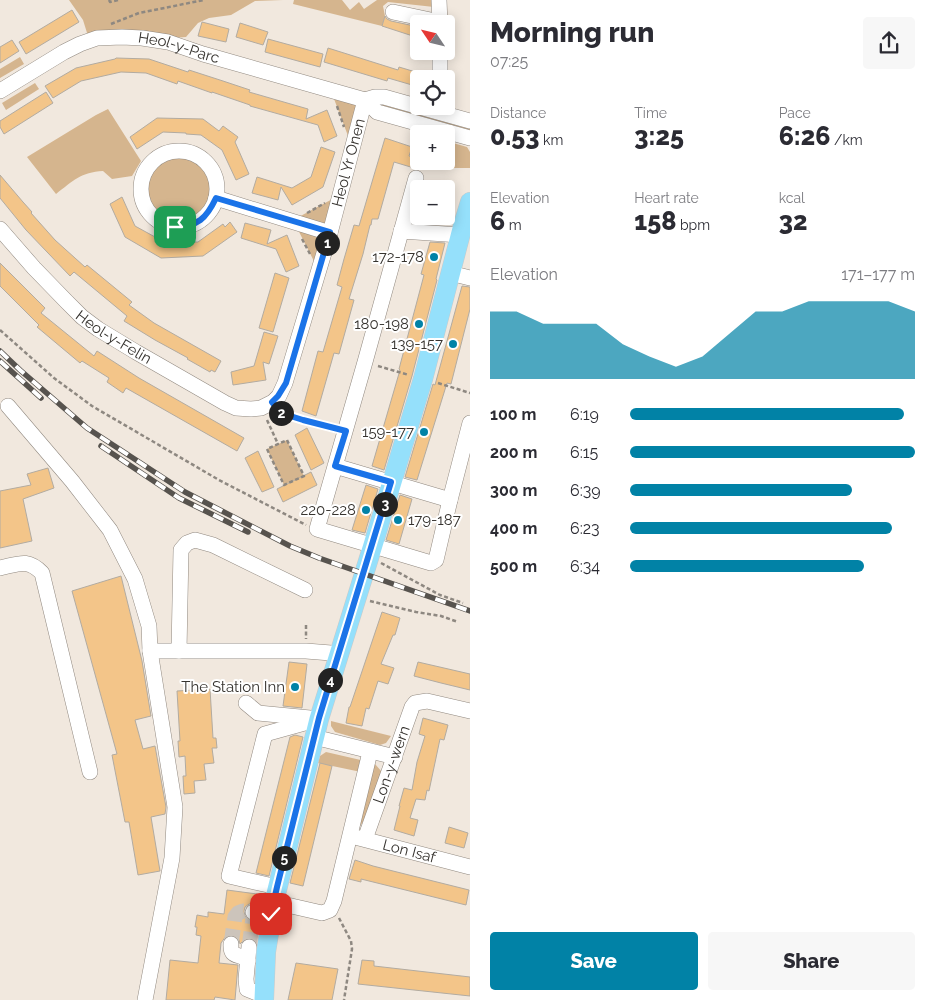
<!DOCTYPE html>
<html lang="en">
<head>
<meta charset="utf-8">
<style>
	:root { --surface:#fff; --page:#f7f7f7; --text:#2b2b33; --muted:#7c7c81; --accent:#0182a6 }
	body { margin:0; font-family:Raleway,sans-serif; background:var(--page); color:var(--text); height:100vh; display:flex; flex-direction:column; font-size:19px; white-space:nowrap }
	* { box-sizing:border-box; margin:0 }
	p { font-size:16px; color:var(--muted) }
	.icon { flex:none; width:28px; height:28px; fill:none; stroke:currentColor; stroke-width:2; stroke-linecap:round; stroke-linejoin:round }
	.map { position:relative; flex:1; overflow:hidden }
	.details { display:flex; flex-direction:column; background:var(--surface); width:465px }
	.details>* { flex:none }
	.needle { width:32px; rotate:305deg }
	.tools { position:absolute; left:410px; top:15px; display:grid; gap:10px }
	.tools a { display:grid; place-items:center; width:45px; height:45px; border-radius:5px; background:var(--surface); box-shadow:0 2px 12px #0003; font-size:25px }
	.pin { position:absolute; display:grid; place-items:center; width:42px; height:42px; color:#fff; margin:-21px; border-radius:10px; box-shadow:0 2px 8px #0006 }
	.km { position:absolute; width:25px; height:25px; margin:-12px; border-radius:50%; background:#222; color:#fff; font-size:14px; line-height:25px; text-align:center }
	.round { display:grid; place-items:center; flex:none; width:52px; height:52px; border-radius:5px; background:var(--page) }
	.summary { display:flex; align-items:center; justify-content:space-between; height:85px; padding:0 20px }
	h1 { font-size:28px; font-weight:800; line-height:38px }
	.figures { display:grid; grid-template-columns:repeat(3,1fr); gap:8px; height:85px; padding:5px 20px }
	.figures div { display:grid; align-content:center }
	.figures b { font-size:25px; font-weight:800 }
	.figures small { font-size:14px; font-weight:400 }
	.figures p { font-size:14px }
	.chart { height:140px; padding:10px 20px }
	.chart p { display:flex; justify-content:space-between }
	.chart svg { width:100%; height:90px; margin-top:5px; fill:var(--accent); opacity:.7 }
	.button { display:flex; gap:10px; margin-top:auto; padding:10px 20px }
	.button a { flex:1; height:58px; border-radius:5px; background:var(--accent); color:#fff; font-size:20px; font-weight:800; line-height:58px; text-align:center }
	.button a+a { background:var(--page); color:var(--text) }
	ul { padding:0 20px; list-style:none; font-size:16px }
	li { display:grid; grid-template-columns:80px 60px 1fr; align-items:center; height:38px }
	li i { height:12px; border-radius:6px; background:var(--accent) }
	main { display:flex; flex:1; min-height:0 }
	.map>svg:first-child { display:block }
	.green { fill:#d5b58e }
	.building { fill:#f3c589; stroke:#b2aba1 }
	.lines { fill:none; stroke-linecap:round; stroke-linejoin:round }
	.minor-tunnel { stroke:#ccc4bb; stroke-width:15; stroke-dasharray:15 8; stroke-linecap:butt }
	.minor-casing { stroke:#918980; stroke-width:16 }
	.major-casing { stroke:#cbcac9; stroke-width:20 }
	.path { stroke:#8e8881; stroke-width:2.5; stroke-dasharray:4 2.5; stroke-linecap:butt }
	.minor { stroke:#fff; stroke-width:15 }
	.major { stroke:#95e0fb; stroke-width:19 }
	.rail-casing { stroke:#57534e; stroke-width:5.5 }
	.rail { stroke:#fff; stroke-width:4; stroke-dasharray:11; stroke-linecap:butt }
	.route-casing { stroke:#fff; stroke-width:10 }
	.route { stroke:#1a73e8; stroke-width:6 }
	.poi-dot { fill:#0182a6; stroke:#fff; stroke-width:2 }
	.labels { text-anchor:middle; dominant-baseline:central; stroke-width:4; stroke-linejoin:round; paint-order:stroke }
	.street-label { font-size:15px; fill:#36332f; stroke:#fff }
	.poi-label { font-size:15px; fill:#36332f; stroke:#fff; text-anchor:end }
</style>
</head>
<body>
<main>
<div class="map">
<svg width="470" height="1000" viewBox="0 0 470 1000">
	<rect width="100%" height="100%" fill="#f1e8de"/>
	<path class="green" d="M69,0H283L255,1L231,15L209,18L198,23L186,37L172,38L88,36L83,20Z
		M294,0H342L350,10L359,2L364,9L377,0H434V7L388,2L383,6L385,16L382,26L293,4Z
		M20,57L24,64L0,78V69Z
		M35,83L39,89L6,110L2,103Z
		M331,91L470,121V138L372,107L353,149Z
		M108,109L141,161L132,176L112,179L103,171C81,172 73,181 56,194L27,157L96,115Z
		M446,141L467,147L470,152V168H422L423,161H446Z
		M146 189a32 32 0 1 1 64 0a32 32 0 1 1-64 0Z
		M340,195L319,271L293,220Z
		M287,440L304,476L284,485L267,449Z
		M331,721L391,736L386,743L380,745L335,732L331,726Z
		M326,752L365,761L361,772L318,763L320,756Z
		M371,762L375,764L382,772C375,791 371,814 357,830Z"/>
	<path class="building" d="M72,10L79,22L26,54L19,42Z
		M385,16L387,19L391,21L419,27V38L382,26Z
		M202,22L229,29L226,42L198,36Z
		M240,23L268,32L263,45L236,37Z
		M268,39L323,54L320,67L265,52Z
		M12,40L19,51L0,63V47Z
		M328,48L398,70L399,67L419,73V87L388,78L387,81L324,62Z
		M116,58L149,59L188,72L189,70L223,81L250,90L249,92L308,109L306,119L327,110L337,136L324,142L318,125L250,106V105L212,92V93L178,81L177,84L146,73L121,72L81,81L53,98L45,86L76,68L115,59Z
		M46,92L53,103L4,134L0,127V121Z
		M157,118L203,119L219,131L223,126L238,137L235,142L249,174L236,180L222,150L201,135L186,134V133L163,132L137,149L130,137Z
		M385,138L412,147L409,156L417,159L414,168L394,162L378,219H372L371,225H370L363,254L349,299L354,300L339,354L334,353L316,416L302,411L318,351L323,352L342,287L337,285L344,259L354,225L359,226Z
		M321,147L335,152L323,187L292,205L281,187L278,200L252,193L257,177L292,188L311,177Z
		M0,175L23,202L32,212L31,213L55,240L85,267L87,265L132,302L129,305L154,323L221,361L215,372L211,370L210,372L187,359L188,358L155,340L124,321L127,316L74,272L70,276L26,230L0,198Z
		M122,197L135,226L166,243L198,242L223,224L225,227L230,222L237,232L203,256L161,258L125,237L110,204Z
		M245,223L271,230L267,244L287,235L299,266L286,272L276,249L241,238Z
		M430,242L445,243L436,279L437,280L412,376L384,470L372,466L400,370L399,369L424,275L421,274Z
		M0,263L45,308L41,313L94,356L97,351L139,378L244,438L237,451L126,388L123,393L107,382L109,378L82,361L80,363L37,327L39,325L0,286Z
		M275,273L289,278L273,332L259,328Z
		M462,286L470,287V309L451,384L447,383L417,480L405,477L433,384L435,385Z
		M264,332L278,336L269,364L263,362L266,380L233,385L231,372L254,366Z
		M307,428L324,463L311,470L295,435Z
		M258,451L274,487L262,492L245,458Z
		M48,468L54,488L23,499L32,541L0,548V491L31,485L27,474Z
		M311,472L317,485L283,502L277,489Z
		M366,485L378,489L365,533L352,530Z
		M400,495L412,499L399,544L386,540Z
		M121,576L142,661L151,716L135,720L143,749L155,746L166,807L165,814L151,817L160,871L138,875L129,822H125L112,755L117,754L72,591Z
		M382,612L400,618L395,635H393L381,664L394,668L388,684L378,681L369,709L366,708L362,726L346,723L349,707H350Z
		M289,662L307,664L302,708L283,706Z
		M418,662L470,674V690L441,683L414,676Z
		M210,689L213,738H216L217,748H212L214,763L204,764L206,780L194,781L195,793L184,794L183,776H186L185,756L179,757L178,741H180L177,691Z
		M423,718L448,725L444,740L440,739L429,791L427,790L425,800L416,799L410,818L418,820L414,836L394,830L400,806H399L404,788L412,790L417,762L425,736L419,734Z
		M295,735L303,737L269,876L256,873L290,737Z
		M320,763L332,766L303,886L290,883Z
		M449,827L468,833L464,848L445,843Z
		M355,860L373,866L469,890L466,905L361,879V882L349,879Z
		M227,890L257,894L256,903L249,904L245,907L244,911L245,916L248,920L259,922L256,941L254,939L249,938L245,939L240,944L239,940L236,936L230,935L226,936L221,943L219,963L238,965L235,1000L215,997L214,1000H166L170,960L198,963L201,936L196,935L197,927H195L197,915L208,917V912L224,914Z
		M362,960L374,961V966L470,977V996L358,984Z
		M296,963L338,969L332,1000H288Z"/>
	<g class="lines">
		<path class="minor-tunnel" d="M231,944L235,917L238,913L243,911L253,912
			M249,947L253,918"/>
		<defs>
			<g id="minor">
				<path d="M439,0L440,24"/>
				<path d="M393,12L440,22"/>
				<path d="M440,51V79"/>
				<path id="s1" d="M0,91L64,52L80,44L97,38L122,37L142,38L168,42L203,54L365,100L377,112L470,138"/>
				<path d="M365,100L375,97H384L470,121"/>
				<circle cx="179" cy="189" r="38"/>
				<path d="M216,198L330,233"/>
				<path id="s2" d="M0,229L34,268L66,301L82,317L98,329L136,352L225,403L236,408L251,409L261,408L273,402L279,396L285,383L330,233L365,100"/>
				<path d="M401,231L460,235"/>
				<path d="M450,273L470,278"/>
				<path d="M8,406L72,481L110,530L135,579L149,626L150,651"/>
				<path d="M335,466L450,500L436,560L431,563L317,529L365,362L416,178"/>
				<path d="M450,500L470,423"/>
				<path d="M0,568C19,564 27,558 42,573L90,772"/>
				<path d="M179,651L181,550L187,543L195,540L213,545L305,590"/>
				<path d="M246,703L258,713L310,718"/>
				<path d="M314,737L395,757"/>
				<path id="s3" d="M355,837L470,867"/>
				<path id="s4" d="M365,839L412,707L415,703L427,701L470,711"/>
				<path d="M277,887L229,876L265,734L319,719"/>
				<path d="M274,902L322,913L330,910L334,901L370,752"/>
				<path d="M253,912L271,914"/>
				<path d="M231,944C230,960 241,952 248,961"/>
				<path d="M249,947L246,979L247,989L264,996"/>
				<path d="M145,1000L172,858L175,807L150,651H306L331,653L338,655"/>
			</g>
			<path id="major" d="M264,1000L266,952L274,902L319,719L373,545L423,379L463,225L470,202"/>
		</defs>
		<use href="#minor" class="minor-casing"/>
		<use href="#major" class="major-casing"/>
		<path class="path" d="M109,0L110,2L118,0
			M111,24L139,13L204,0
			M337,106L344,127
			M307,213L325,203
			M302,239L310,254
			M0,330L54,378L92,406L219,480L306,525
			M378,366L409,375
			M438,383L470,393
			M280,412L303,420L332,428
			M267,420L278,444
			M287,440L304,476L284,485L267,449Z
			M381,563L440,595L463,603
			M370,601L416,612L441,616L458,622
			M306,625V639
			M339,918L351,941L352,949L344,1000"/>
		<use href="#minor" class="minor"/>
		<use href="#major" class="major"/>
		<defs>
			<path id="rail" d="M0,351L20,370L87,428L185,492L290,546L319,558L470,611
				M0,361L41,398
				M101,446L179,498L248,532"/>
		</defs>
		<use href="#rail" class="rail-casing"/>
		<use href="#rail" class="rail"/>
	</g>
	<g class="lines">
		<defs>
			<path id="route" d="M175,227C198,226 206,219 216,198L330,232L286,383L278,396L272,402L281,413L303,420L346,431L335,466L391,482L319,718L277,887L271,914"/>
		</defs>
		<use href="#route" class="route-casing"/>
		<use href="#route" class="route"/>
	</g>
	<g class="poi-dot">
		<circle cx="434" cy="257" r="5"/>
		<circle cx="419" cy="324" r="5"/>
		<circle cx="453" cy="344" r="5"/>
		<circle cx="424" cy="432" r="5"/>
		<circle cx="366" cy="510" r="5"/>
		<circle cx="398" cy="520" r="5"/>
		<circle cx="295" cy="687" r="5"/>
	</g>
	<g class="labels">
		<g class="street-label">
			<text stroke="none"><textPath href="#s1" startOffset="194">Heol-y-Parc</textPath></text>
			<text stroke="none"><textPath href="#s2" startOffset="590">Heol Yr Onen</textPath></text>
			<text stroke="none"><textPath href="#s2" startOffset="158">Heol-y-Felin</textPath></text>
			<text stroke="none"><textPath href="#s4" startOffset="79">Lon-y-wern</textPath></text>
			<text stroke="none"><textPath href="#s3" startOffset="56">Lon Isaf</textPath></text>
		</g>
		<g class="poi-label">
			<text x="424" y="257">172-178</text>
			<text x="409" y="324">180-198</text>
			<text x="443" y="344">139-157</text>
			<text x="414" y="432">159-177</text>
			<text x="356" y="510">220-228</text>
			<text x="408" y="520" text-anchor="start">179-187</text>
			<text x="285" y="687">The Station Inn</text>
		</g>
	</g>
</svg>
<div class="tools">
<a><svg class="needle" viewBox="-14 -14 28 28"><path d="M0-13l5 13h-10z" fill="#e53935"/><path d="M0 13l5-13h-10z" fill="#7c7c81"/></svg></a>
<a><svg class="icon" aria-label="locate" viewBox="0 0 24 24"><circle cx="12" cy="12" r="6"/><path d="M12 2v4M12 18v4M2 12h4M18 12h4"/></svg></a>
<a>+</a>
<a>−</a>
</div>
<div class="pin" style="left:175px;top:227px;background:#1e9e55"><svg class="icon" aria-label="arrive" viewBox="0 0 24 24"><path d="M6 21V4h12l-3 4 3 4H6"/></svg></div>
<div class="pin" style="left:271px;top:914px;background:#d93025"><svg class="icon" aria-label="check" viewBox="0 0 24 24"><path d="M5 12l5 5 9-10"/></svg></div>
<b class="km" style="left:327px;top:243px">1</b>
<b class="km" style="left:281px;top:413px">2</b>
<b class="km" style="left:385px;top:504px">3</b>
<b class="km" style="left:330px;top:680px">4</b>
<b class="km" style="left:284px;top:858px">5</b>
</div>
<section class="details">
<div class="summary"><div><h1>Morning run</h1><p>07:25</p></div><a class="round"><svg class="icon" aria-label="share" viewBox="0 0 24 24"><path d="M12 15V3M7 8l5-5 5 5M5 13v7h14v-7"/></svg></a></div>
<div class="figures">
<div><p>Distance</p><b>0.53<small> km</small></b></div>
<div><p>Time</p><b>3:25</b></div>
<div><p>Pace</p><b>6:26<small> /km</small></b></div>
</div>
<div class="figures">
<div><p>Elevation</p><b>6<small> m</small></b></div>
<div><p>Heart rate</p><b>158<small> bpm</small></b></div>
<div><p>kcal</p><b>32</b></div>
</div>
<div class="chart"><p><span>Elevation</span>171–177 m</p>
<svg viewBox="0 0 160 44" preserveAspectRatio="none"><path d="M0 44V11L10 11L20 17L30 17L40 17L50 27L60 33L70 38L80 33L90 22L100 11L110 11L120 6L130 6L140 6L150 6L160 11V44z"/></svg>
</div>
<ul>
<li><b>100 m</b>6:19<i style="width:96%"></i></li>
<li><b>200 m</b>6:15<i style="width:100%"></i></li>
<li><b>300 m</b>6:39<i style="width:78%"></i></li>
<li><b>400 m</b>6:23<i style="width:92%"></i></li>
<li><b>500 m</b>6:34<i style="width:82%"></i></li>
</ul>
<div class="button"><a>Save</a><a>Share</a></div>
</section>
</main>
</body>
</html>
